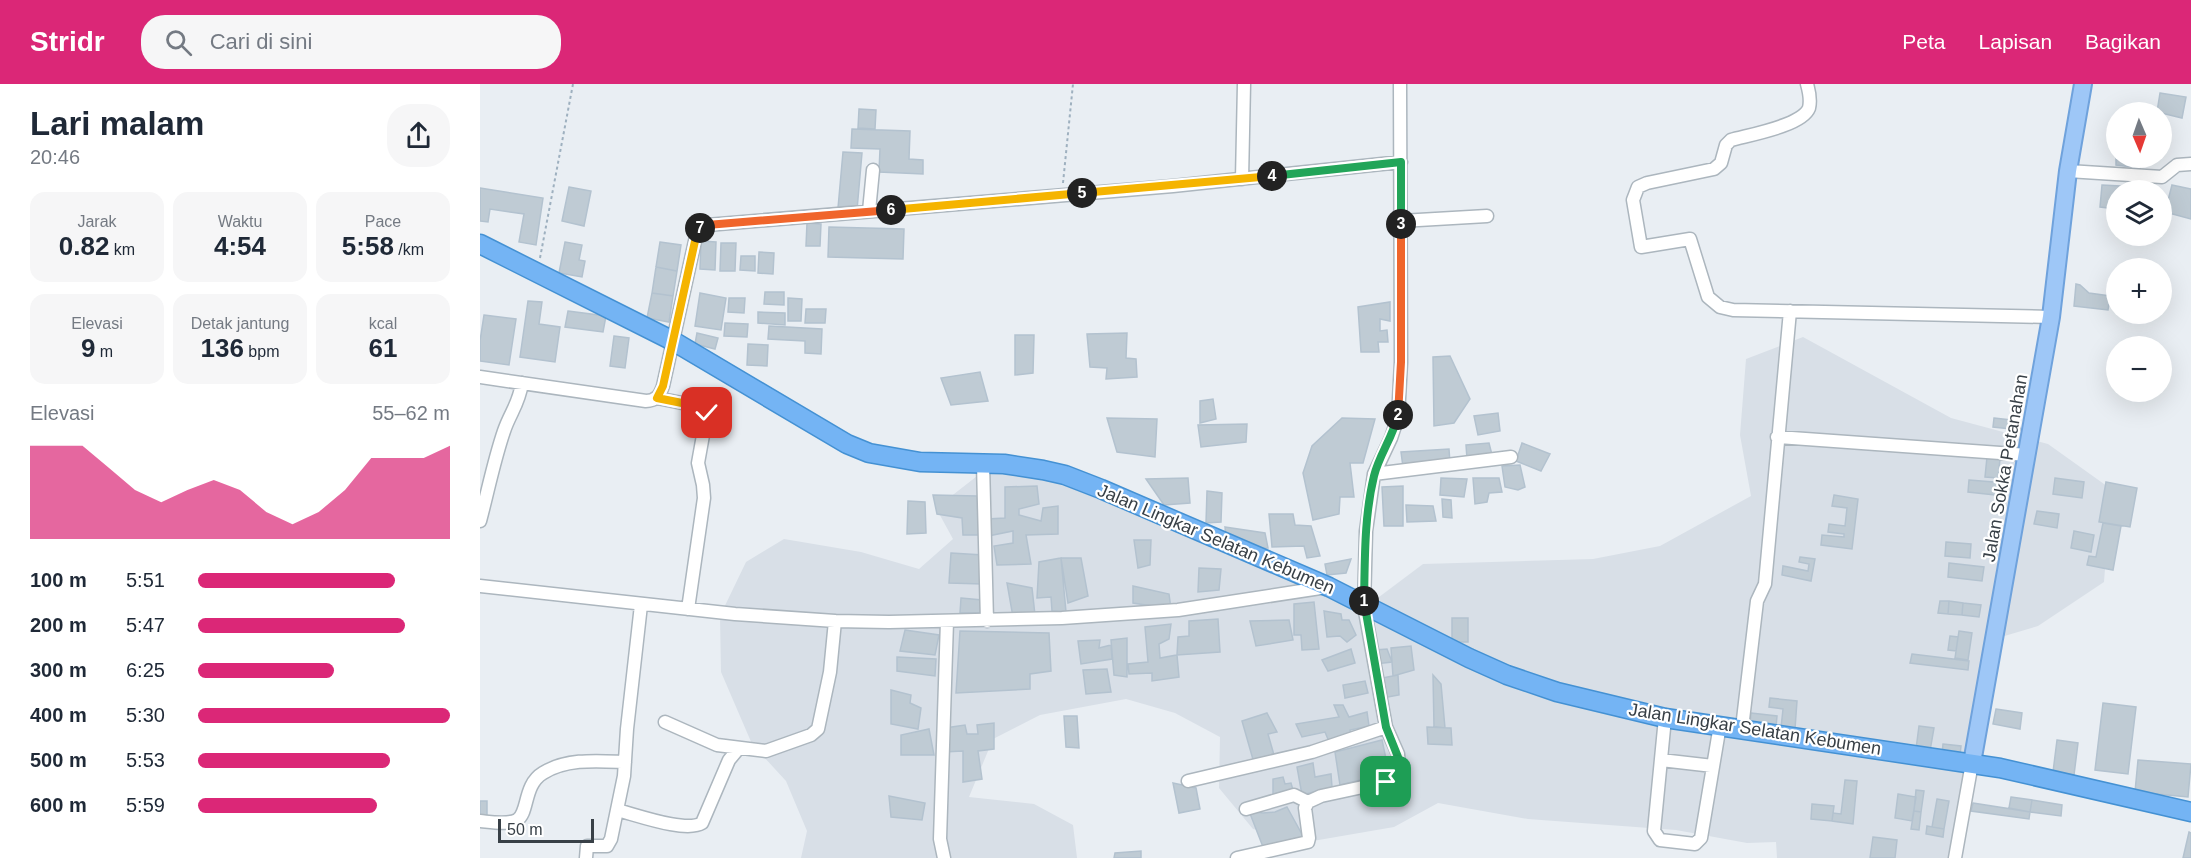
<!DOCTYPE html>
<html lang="id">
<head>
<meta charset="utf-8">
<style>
	:root { --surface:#fff; --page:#f6f6f7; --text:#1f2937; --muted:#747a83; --accent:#db2777 }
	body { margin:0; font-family:Helvetica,sans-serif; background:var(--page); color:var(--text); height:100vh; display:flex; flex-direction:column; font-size:22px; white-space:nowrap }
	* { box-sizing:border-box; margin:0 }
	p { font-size:20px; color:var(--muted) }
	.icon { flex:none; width:33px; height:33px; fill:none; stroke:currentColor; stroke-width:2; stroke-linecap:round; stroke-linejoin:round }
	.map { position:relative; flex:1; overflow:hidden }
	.drawer { display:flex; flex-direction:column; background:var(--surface); width:480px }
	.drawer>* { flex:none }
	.needle { width:39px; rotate:178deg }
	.tools { position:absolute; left:1626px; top:18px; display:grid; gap:12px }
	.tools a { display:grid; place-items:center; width:66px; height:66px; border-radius:50%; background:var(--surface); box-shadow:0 6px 24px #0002; font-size:30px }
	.scale { position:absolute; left:18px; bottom:15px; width:96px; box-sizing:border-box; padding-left:6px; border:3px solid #384047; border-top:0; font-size:16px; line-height:21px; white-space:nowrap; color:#384047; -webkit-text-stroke:4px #fff; paint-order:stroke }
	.pin { position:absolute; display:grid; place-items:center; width:51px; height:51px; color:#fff; margin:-26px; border-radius:12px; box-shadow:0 3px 9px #0006 }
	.km { position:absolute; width:30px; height:30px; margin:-15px; border-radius:50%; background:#222; color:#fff; font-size:16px; line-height:30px; text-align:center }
	.round { display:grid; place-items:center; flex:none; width:63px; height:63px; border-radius:24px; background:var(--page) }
	.overview { display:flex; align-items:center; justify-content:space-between; height:102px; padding:0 30px }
	h1 { font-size:33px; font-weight:800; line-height:45px }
	.metrics { display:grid; grid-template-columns:repeat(3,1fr); gap:9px; height:102px; padding:6px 30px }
	.metrics div { display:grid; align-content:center; border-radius:15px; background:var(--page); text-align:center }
	.metrics b { font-size:26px; font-weight:800 }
	.metrics small { font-size:16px; font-weight:400 }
	.metrics p { font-size:16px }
	.chart { height:168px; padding:12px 30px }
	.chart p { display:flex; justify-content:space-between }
	.chart svg { width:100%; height:108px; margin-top:6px; fill:var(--accent); opacity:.7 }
	ul { padding:0 30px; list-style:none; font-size:20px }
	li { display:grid; grid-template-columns:96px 72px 1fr; align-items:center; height:45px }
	li i { height:15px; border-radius:8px; background:var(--accent) }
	header { display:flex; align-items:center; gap:36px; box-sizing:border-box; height:84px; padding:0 30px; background:var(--accent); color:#fff }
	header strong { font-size:28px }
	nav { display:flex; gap:33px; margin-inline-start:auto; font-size:21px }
	.search { width:420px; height:54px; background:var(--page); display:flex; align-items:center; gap:15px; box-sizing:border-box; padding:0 21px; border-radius:24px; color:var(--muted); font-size:22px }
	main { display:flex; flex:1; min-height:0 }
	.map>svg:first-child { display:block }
	.residential { fill:#d8dfe7 }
	.building { fill:#bfcbd4; stroke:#b3c2cf; stroke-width:1.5 }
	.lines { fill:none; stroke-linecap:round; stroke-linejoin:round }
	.minor-casing { stroke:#acb6be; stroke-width:15 }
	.major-casing { stroke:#6fa2dc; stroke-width:20 }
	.highway-casing { stroke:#4491d3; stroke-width:21 }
	.path { stroke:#9eb0bf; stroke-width:2; stroke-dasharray:3 3; stroke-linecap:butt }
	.minor { stroke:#fff; stroke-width:12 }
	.major { stroke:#9ec7f7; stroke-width:16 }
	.highway { stroke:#74b4f4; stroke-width:18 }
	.split-1-casing { stroke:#fff; stroke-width:12 }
	.split-2-casing { stroke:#fff; stroke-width:12 }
	.split-3-casing { stroke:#fff; stroke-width:12 }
	.split-4-casing { stroke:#fff; stroke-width:12 }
	.split-5-casing { stroke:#fff; stroke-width:12 }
	.split-6-casing { stroke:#fff; stroke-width:12 }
	.split-7-casing { stroke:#fff; stroke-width:12 }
	.split-8-casing { stroke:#fff; stroke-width:12 }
	.split-1 { stroke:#22a559; stroke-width:8 }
	.split-2 { stroke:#22a559; stroke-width:8 }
	.split-3 { stroke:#f0652b; stroke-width:8 }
	.split-4 { stroke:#22a559; stroke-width:8 }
	.split-5 { stroke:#f5b400; stroke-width:8 }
	.split-6 { stroke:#f5b400; stroke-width:8 }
	.split-7 { stroke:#f0652b; stroke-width:8 }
	.split-8 { stroke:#f5b400; stroke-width:8 }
	.labels { text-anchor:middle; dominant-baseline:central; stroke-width:4.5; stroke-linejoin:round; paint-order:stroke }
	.street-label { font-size:18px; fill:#384047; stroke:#fff }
</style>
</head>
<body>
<header>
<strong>Stridr</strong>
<div class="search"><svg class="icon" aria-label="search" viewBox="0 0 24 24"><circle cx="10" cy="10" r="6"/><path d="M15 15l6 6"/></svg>Cari di sini</div>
<nav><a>Peta</a><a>Lapisan</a><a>Bagikan</a></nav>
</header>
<main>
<section class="drawer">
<div class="overview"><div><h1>Lari malam</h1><p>20:46</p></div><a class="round"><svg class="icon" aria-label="share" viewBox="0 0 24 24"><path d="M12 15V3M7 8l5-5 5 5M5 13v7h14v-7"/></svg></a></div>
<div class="metrics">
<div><p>Jarak</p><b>0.82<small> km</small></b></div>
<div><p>Waktu</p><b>4:54</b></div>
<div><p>Pace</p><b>5:58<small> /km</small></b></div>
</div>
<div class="metrics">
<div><p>Elevasi</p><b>9<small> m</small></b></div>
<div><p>Detak jantung</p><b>136<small> bpm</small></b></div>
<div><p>kcal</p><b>61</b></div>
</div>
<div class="chart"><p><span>Elevasi</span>55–62 m</p>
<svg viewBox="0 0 160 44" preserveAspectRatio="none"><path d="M0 44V6L10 6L20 6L30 15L40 24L50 29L60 24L70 20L80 24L90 33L100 38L110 33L120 24L130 11L140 11L150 11L160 6V44z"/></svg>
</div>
<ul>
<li><b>100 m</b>5:51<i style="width:78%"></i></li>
<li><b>200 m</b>5:47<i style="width:82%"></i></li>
<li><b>300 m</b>6:25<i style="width:54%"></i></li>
<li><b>400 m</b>5:30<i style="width:100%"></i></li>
<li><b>500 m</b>5:53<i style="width:76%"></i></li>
<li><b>600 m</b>5:59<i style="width:71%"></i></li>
</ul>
</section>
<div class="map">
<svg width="1711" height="774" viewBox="0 0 1711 774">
	<rect width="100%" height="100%" fill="#e9eef3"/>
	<path class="residential" d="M1323,253L1471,334L1568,360L1631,405L1624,498L1558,542L1511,556L1475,774H1297L1296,758L1267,759L1196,746L1048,735L958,719L914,743L827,758L773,745L739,704L740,653L695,629L646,615L560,631L513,655L489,713L554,720L593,741L597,774H321L327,747L306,697L272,660L241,588L240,532L266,478L304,455L381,468L439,485L473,455L456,424L519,375L843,506L883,525L943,480L1113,475L1180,462L1271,412L1260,351L1266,275Z"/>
	<path class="building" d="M1680,9L1706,13L1702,34L1677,28Z
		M379,25L396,26L395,45L378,44Z
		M372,45L430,47L429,75L443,76V90L399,88L400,65L371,64Z
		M1682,50L1690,53L1685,66L1682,65Z
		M363,68L382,69L377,126L358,124Z
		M1636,73L1660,74V84L1636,81Z
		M1622,101L1659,103V106H1636V125L1620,123Z
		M1692,101L1711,105V135L1685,128Z
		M89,103L111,107L104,142L82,137Z
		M0,104L63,114L56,161L39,158L44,130L10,125L8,138L0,137Z
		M327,139L341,140L340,162H326Z
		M349,143L424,145L423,175L348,173Z
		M221,157L236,158L235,186L220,185Z
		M85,158L102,161L99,176L105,177L102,193L79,189Z
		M180,158L201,161L197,187L176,183Z
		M241,159H256L255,187H240Z
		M279,168L294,169L293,190L278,189Z
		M261,172H275V187L260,186Z
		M176,183L197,187L193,212L172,209Z
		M1596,200L1600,201L1609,209L1630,212L1628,226L1594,222Z
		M285,208H304V221L284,220Z
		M172,209L193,212L189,238L167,234Z
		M220,209L246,214L241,246L215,242Z
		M249,214H265L264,229L248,228Z
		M308,214L322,215L321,237H308Z
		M48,217L62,218L59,240L80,243L75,278L40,273Z
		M910,218V237L900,235V247L907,246L908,258H898L899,268H881L878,223Z
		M326,225H346L345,239H325Z
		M88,227L126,232L123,248L85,243Z
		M278,228L305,229V241L278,239Z
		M4,231L36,235L29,281L0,277V257Z
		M245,239L268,240L267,253L244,252Z
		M289,242L342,245L341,270L325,269V257L288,255Z
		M217,249L238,254L235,265L215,260Z
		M647,249L646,274L656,275L657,293L626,295L627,284L610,283L607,250Z
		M535,251H554L553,289L535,291Z
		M134,252L149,254L145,284L130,282Z
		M268,260L288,261L287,282L267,281Z
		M970,272L990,315L974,339L954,342L953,273Z
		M500,288L508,317L471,321L461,294Z
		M733,315L736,335L720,339V317Z
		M1018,329L1020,347L998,351L994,332Z
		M627,334L677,335L675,373L637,368Z
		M862,334L895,335L883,379H870L874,413H860L859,430L833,436L823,389L832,362Z
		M1514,334L1540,337V346L1513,343Z
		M767,340L766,358L721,363L718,341Z
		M1009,359L1012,371L987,375L986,361Z
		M1042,359L1070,370L1061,387L1036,377Z
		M969,365L970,379L923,383L921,368Z
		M1507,373L1520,375L1518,394L1505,393Z
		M1040,381L1045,403L1038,406L1025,403L1022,382Z
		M708,394L710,419L684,421L666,395Z
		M961,394L987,395L984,413L960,411Z
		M993,394H1019L1022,408L1009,409L1007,418L995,420Z
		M1575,394L1604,398L1602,414L1573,410Z
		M1489,396L1526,399L1524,412L1488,408Z
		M1626,398L1657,404L1650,443L1619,438Z
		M557,402L559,420L539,425V431L561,437L563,424L578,422V450L546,451L551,480L517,481L514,462L533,459V447L508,452L507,435L525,434V403Z
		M923,402V442H904L902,403Z
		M727,407L742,409L741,438L726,439Z
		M453,411L497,412L499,451H483L482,434L457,430Z
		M1354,411L1378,415L1372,465L1341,461L1342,451L1364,453V450L1348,448L1349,440L1365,442L1367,424L1352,422Z
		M962,415L971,416L972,434L963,433Z
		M428,417L445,418L446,449L427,450Z
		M926,421L953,422L956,437L927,438Z
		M1557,427L1579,430L1577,444L1554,440Z
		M789,430H813L815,441L831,442L840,472L827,474L824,462L792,463Z
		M1623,439L1641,442L1633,486L1607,481L1609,472L1616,473Z
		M745,443L785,449L788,464L769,465V458L746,455Z
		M1594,447L1614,451L1611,468L1591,464Z
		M654,456H671L670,481L658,484Z
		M1466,458L1491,460L1490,474L1465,472Z
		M471,469L503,471L502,500L469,499Z
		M1320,473L1335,475L1331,497L1302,491L1303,482L1328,487L1329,480L1319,478Z
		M581,474H601L608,512L588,519Z
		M581,474L586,528L572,527L571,513L557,514L559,478Z
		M871,475L866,489L847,491L845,480Z
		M1469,479L1504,483L1502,497L1468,493Z
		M719,484L741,485L739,506L718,508Z
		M527,499L552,504L555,531L533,533Z
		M653,502L689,510L691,525L653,519Z
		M481,514L502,516V529H480Z
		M1460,517H1469L1468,530L1458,529Z
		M1469,517L1483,519L1482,531L1468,530Z
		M834,518L839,565L822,566L821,551H814V520Z
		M1483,519L1501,521L1499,533L1482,531Z
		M844,527L861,530L862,536H869L876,551L867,558L860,552L847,553Z
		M972,534H988V558H972Z
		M738,535L740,568L697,571L698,553L709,552V537Z
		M809,536L813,556L776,562L770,537Z
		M691,540L689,555L679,560L680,574L697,571L699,593L672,597V589L649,590L648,580L668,578L665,543Z
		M425,546L459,551L455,571L420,567Z
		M480,547L569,549L571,587L550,590V605L476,609Z
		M1479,547L1492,549L1488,576L1475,574Z
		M1470,552L1478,553L1476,567L1468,566Z
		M647,554V593L634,591L631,556Z
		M620,556L619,564L631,561L632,575L601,580L598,557Z
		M931,562L934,586L913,592L911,564Z
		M871,565L875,579L848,587L842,576Z
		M907,565L912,578L895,580V566Z
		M1432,570L1489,577L1488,586L1430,579Z
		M417,573L456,575L455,592L417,587Z
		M627,585L631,608L606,610L603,586Z
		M918,591L919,611L902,614V594Z
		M953,591L961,600L965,644L954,643Z
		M885,597L888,609L865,614L863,601Z
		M411,606L431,611L430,619L441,624L438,645L411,640Z
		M1290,614L1317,617L1315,645L1301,644L1303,625L1289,623Z
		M1623,619L1656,623L1648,690L1615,686Z
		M854,621H863L869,633L887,628L889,642L870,646L872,654L850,660L845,648L822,653L816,640L859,633Z
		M1516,625L1542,629L1540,645L1513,640Z
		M787,629L797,648L788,650L794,671L774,679L762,637Z
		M1271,629L1297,632L1296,643L1270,640Z
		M584,632H597L599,664L586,663Z
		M514,639V665L498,667L502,695L483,698V667L464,668L465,644L485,641L487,650H498L497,641Z
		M1439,642L1454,644L1450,667L1436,665Z
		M947,643L971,644L972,661L948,660Z
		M449,645L454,671H421V651Z
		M902,656L909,689L860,701L855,668Z
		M1577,656L1598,659L1594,691L1573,688Z
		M1463,660L1481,662L1480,672L1462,670Z
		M1658,676L1711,680L1708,713L1655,708Z
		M833,679L835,693L851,690L852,703L822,711L817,683Z
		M803,693L805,700L811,699L813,706L793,710V695Z
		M1365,696L1377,697L1373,740L1352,737L1353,729L1361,730Z
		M693,699L716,704L720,725L699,729Z
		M1436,706L1444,707L1441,728L1434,727Z
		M1418,710L1436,713L1432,737L1415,734Z
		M409,712L445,719L442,736L411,733Z
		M1531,713L1552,716L1550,728L1529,724Z
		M1457,715L1469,717L1464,745L1452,743Z
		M1552,716L1582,721L1581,732L1550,728Z
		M0,717H7V734H0Z
		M1493,719L1550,728L1549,735L1491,727Z
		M1332,720L1354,722L1352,737L1331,735Z
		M807,723L824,754L783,763L769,727L783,729L795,728Z
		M1434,727L1441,728L1439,746L1431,745Z
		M1447,742L1464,745L1463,753L1446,750Z
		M1709,748L1711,749V774H1703Z
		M1393,753L1417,756L1415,774H1390Z
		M661,767V774H634L635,769Z"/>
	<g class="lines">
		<defs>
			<path id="minor" d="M1327,0C1329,7 1331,16 1329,24C1322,42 1268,51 1251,56L1246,61L1241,79L1234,85L1167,99L1158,103L1153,116L1161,163L1210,155L1228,213L1240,223L1253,226L1571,233
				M1588,87L1682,93L1697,81L1711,80
				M762,95L764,0
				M389,127L393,86
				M921,137L1007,132
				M0,293L166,317C176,317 180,311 183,302L217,148L227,141L693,102L921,78
				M177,314L222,323L227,329L218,379L223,401L224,414L208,525
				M1297,353L1548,371
				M503,380L507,537
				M894,390L1031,373
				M0,437C8,407 14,376 24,347C30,329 39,320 42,299
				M0,502L255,530L355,537L409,538L582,534L698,526L847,503
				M1185,634L1174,747L1180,756L1215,760L1221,754L1240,641
				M185,638L237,661L286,667L331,651L338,645L350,588L355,537
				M1262,644L1277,517L1285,500L1310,227
				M1181,676L1233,682
				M708,697L832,668L906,643
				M766,725L814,711L828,718
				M137,726C157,731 206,749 222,739L249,676L259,664
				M0,737C11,738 27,741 37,736C49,729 43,701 63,689C87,674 118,677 145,678
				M106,774L107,762H127L131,755L144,692L147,645L161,521
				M464,774L460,755L467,537
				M757,774L828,758L829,754L825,724L828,718L841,712L906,698L916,692L919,686L918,670L906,643L884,522L886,447L894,390L911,354L918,333L921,278L920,0
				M1475,774L1492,679"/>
			<path id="major" d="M1492,679L1571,233L1588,87L1603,0"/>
			<path id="highway" d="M0,160L193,257L367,360L389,369L440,378L524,380L563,386L585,391L621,405L849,503L989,574L1027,591L1077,608L1185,634L1520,684L1711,728"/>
		</defs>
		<use href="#minor" class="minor-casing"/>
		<use href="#major" class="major-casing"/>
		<use href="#highway" class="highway-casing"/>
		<path class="path" d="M583,99L593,0
			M60,174L93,0"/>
		<use href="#minor" class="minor"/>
		<use href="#major" class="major"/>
		<use href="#highway" class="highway"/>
	</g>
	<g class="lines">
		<defs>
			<path id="split-1" d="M884,517L906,643L920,678L916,692L906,698"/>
			<path id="split-2" d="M884,517C885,476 884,433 894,392C899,371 913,353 918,331"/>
			<path id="split-3" d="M918,331L921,278V140"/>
			<path id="split-4" d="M792,92L921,78V140"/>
			<path id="split-5" d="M602,109L792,92"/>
			<path id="split-6" d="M411,126L602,109"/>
			<path id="split-7" d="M220,144L227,141L411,126"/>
			<path id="split-8" d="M220,144L217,148L183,302L177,314L222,323L227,329"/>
		</defs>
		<use href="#split-1" class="split-1-casing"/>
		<use href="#split-2" class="split-2-casing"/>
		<use href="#split-3" class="split-3-casing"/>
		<use href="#split-4" class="split-4-casing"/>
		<use href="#split-5" class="split-5-casing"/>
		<use href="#split-6" class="split-6-casing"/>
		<use href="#split-7" class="split-7-casing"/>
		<use href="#split-8" class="split-8-casing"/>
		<use href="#split-1" class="split-1"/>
		<use href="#split-2" class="split-2"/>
		<use href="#split-3" class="split-3"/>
		<use href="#split-4" class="split-4"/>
		<use href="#split-5" class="split-5"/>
		<use href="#split-6" class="split-6"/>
		<use href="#split-7" class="split-7"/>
		<use href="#split-8" class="split-8"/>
	</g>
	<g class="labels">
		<g class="street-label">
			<text transform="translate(1525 384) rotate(-80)">Jalan Sokka Petanahan</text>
			<text transform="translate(736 455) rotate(23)">Jalan Lingkar Selatan Kebumen</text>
			<text transform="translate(1275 645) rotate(9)">Jalan Lingkar Selatan Kebumen</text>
		</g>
	</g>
</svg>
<div class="tools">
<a><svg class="needle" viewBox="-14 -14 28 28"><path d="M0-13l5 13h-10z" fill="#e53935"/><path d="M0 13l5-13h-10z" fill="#747a83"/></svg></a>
<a><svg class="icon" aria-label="layers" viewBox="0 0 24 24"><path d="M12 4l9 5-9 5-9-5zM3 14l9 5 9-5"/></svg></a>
<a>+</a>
<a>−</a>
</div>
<div class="scale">50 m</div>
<div class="pin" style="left:906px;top:698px;background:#1e9e55"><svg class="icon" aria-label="arrive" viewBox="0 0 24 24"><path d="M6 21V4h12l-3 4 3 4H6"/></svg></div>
<div class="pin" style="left:227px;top:329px;background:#d93025"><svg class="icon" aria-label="check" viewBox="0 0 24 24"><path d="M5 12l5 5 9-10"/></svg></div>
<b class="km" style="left:884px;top:517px">1</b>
<b class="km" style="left:918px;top:331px">2</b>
<b class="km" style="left:921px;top:140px">3</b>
<b class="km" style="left:792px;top:92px">4</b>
<b class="km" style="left:602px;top:109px">5</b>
<b class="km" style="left:411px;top:126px">6</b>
<b class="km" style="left:220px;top:144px">7</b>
</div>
</main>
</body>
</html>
